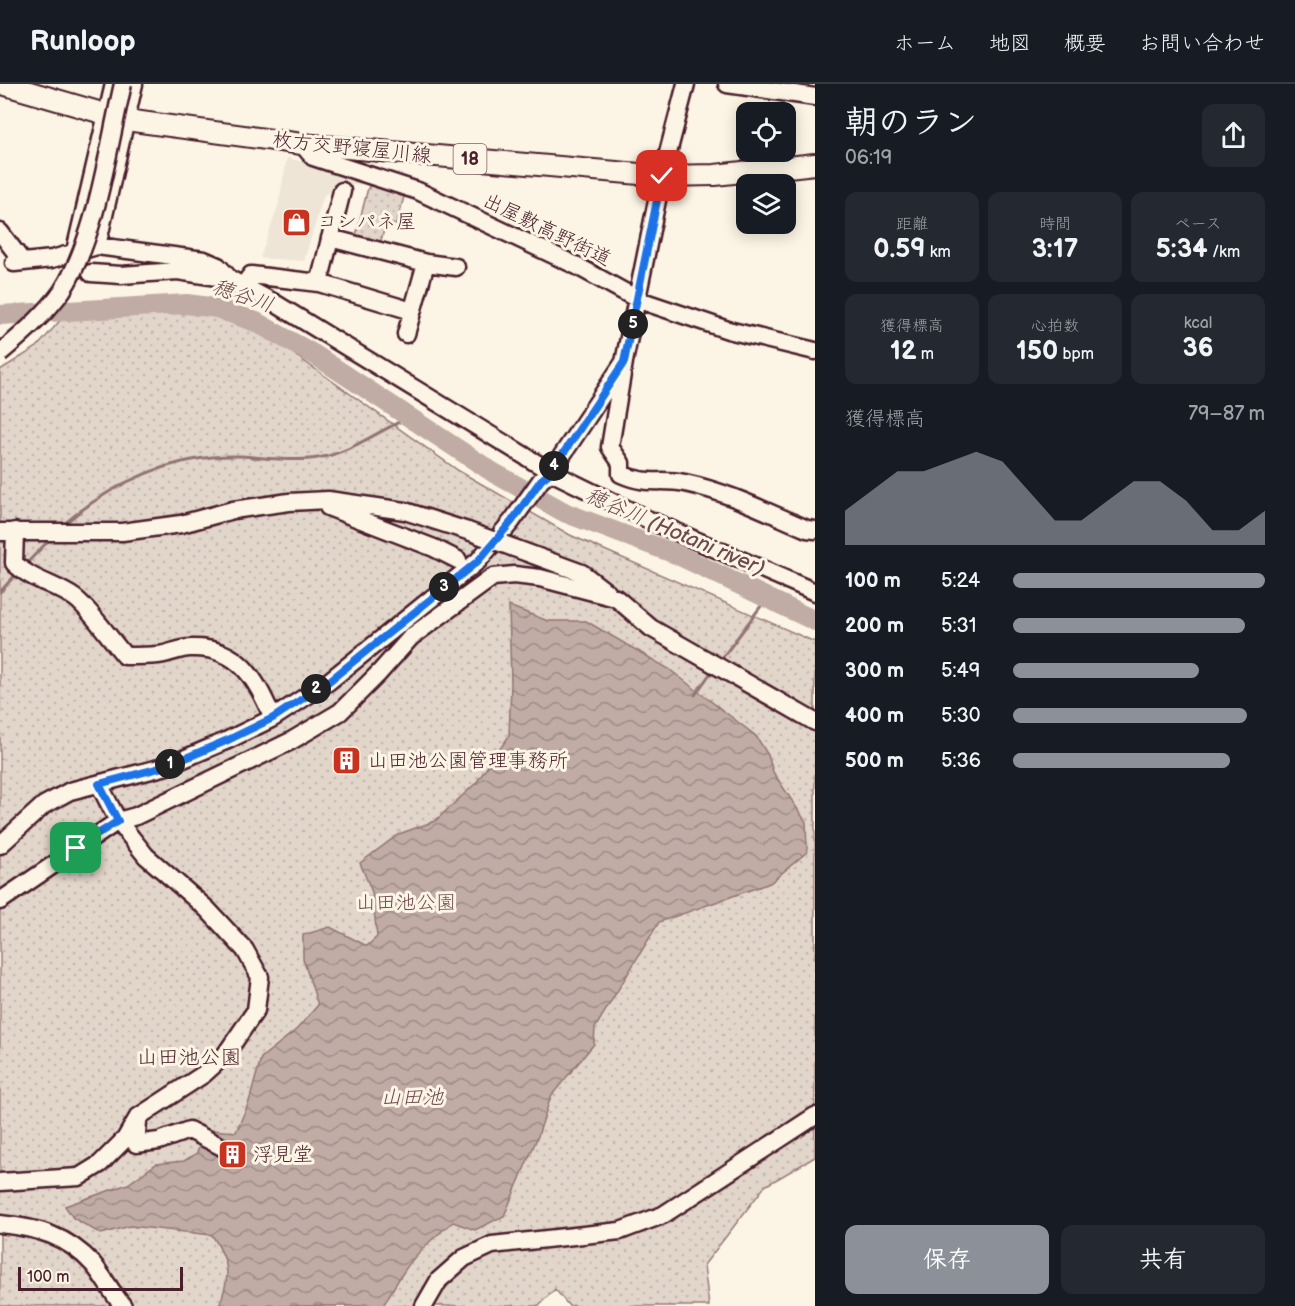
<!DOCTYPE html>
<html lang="ja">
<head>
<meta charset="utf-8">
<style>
	:root { --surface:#171b24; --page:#242831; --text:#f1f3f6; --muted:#9ea1a6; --line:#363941; --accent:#8c9099 }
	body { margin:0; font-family:"Balsamiq Sans","Klee One",sans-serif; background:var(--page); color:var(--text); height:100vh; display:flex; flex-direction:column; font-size:22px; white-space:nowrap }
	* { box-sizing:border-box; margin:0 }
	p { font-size:20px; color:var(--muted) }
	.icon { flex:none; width:33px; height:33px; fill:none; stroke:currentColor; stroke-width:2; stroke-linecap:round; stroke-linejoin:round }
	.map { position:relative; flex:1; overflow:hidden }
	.side { display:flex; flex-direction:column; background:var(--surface); width:480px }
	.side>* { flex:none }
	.controls { position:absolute; left:736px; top:18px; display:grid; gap:12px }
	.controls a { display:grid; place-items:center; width:60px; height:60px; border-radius:12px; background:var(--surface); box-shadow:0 3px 15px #0003; font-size:30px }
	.scale { position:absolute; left:18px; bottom:15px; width:165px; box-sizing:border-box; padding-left:6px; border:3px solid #4a1f2b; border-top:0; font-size:16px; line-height:21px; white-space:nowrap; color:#4a1f2b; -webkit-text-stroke:4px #fcf5e5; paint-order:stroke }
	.pin { position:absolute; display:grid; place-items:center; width:51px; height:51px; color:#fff; margin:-26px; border-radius:12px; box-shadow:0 3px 9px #0006 }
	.km { position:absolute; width:30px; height:30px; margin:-15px; border-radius:50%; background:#222; color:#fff; font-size:16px; line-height:30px; text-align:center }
	.round { display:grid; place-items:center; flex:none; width:63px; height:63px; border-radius:12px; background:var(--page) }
	.head { display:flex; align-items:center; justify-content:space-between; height:102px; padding:0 30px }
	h1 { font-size:33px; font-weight:700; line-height:45px }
	.figures { display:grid; grid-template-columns:repeat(3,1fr); gap:9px; height:102px; padding:6px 30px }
	.figures div { display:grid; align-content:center; border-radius:12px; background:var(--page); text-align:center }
	.figures b { font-size:26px; font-weight:700 }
	.figures small { font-size:16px; font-weight:400 }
	.figures p { font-size:16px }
	.chart { height:168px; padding:12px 30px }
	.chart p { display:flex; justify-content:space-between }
	.chart svg { width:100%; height:108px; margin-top:6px; fill:var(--accent); opacity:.7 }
	.button { display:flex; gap:12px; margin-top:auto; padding:12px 30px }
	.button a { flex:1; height:69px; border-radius:12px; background:var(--accent); color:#fff; font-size:24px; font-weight:700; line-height:69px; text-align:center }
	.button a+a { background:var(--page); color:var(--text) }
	ul { padding:0 30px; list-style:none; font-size:20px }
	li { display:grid; grid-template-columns:96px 72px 1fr; align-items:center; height:45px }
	li i { height:15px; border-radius:8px; background:var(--accent) }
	header { display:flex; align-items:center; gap:36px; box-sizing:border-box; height:84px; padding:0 30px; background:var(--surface); border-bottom:2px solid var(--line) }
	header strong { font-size:28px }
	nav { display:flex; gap:33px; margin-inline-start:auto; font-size:21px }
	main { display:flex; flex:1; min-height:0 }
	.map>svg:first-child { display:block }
	.built { fill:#eee5d7 }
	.park { fill:url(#park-dots); stroke:#967a7a; stroke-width:1.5 }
	.water { fill:url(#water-waves); stroke:#917474; stroke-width:1.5 }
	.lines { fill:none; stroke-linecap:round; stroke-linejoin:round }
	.stream { stroke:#917474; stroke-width:3 }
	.river { stroke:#c0aca5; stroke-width:20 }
	.minor-casing { stroke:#4a1f2b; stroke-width:21 }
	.major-casing { stroke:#4a1f2b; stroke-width:24 }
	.minor { stroke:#fcf5e5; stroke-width:16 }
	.major { stroke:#fcf5e5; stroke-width:20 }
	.minor-bridge-casing { stroke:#4a1f2b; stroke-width:21; stroke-linecap:butt }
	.minor-bridge { stroke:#fcf5e5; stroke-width:16 }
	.route-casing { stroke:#fff; stroke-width:12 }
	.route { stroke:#1a73e8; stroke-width:8 }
	.labels { text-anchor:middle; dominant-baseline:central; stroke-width:6; stroke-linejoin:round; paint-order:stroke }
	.shield { fill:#fcf5e5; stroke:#7f5f63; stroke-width:1.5 }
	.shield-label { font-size:18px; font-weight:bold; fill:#4a1f2b }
	.street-label { font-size:20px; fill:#4a1f2b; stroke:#fcf5e5 }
	.poi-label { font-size:20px; fill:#4a1f2b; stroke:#fcf5e5; text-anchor:start }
	.park-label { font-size:20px; fill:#704c53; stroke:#fcf5e5 }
	.water-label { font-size:21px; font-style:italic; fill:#6d4950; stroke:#fcf5e5 }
	.neighbourhood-label { font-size:21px; fill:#4a1f2b; stroke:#fcf5e5 }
</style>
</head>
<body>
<header>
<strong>Runloop</strong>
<nav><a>ホーム</a><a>地図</a><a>概要</a><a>お問い合わせ</a></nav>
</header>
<main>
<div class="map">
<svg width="815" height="1222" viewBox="0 0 815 1222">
	<defs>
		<pattern id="park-dots" width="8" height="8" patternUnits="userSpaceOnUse" patternTransform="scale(1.5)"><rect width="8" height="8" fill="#e2d5ca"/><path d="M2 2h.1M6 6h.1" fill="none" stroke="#c3b6ae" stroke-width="1.8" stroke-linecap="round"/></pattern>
		<pattern id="water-waves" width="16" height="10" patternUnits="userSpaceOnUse" patternTransform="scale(1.5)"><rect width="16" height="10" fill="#c0aca5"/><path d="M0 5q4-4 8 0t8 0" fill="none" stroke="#9e8b87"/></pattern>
	</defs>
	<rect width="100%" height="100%" fill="#fcf5e5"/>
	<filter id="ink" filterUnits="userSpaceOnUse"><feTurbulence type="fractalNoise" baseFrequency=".0167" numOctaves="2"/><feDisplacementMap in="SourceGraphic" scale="12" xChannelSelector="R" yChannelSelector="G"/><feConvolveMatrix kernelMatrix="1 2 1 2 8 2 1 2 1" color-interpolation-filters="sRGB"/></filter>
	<g filter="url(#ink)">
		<path class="built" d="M287,74L372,94L366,100L340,102L324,111L304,177L260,174L278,122Z"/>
		<path class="park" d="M374,98L406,106L396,141L386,139L380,160L355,155L368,104Z
			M188,225L224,231L260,246L459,387L570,451L815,558V1073L765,1102L704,1181L709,1222H569L555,1205L538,1222H0V286L37,263L64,232Z"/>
		<path class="water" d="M509,522L548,537H586L669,585L756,652L768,671L773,688L806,738L807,768L770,799L659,838L595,944L594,960L551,1012L538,1052L504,1132L475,1146L453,1138C415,1168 406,1181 383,1222H219C231,1191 230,1179 212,1151L130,1142L101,1150L73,1134L65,1122L128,1100L156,1080L184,1077L197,1069L201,1055L212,1046L236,1048L249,1018L261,974L297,945L318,921L303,875V851L330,843L367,862L377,853L372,808L360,779L399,750L435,737L476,699L509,652L511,600Z"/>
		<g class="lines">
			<path class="stream" d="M63,441C113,398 174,370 241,372C270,374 300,379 328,372C357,364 382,345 410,333
				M26,480L50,455
				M0,508L17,489
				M720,577L767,514
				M695,611L712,587"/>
			<path class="river" d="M0,231L187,220L217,224L256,238L315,271L494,389L566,429L678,471L815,537"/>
			<defs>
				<path id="minor" d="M686,0L662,92L624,278L610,363L621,379V390C648,402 660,394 685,399C728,408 767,428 807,445L815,446
					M727,0L815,13
					M302,60L313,73L418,107L577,182L639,216L728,246L815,267
					M0,148L23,178
					M330,154L426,179L456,183
					M97,162L134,0
					M75,167L114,0
					M14,179L52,175L97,162L204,176L218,182L230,195
					M91,189L121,191L178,187L230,195L273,218L551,388L649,436L815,508
					M319,199L342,107
					M242,203L251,191L319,199L412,227
					M406,250L426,179
					M328,423L434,464L458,476
					M15,447L14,479C31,496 55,500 75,514C90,525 111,556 125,572C136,572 147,572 158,571C169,570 180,564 190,564C240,562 256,596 273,634
					M0,448H122L181,440L233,426L289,418L328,416L405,427L468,447
					M514,464L582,489L608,509
					M0,761L44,721L70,707L167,682L228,656L273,634L328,598L478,477L512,437L541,396L551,388L624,278
					M0,817L118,737L136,732L291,657L340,628L379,589L411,553L493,493L514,491L540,494L616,514L651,544L815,638
					M138,1038L136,1060L159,1057L189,1046L224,1064
					M0,1098L79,1093L100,1080L125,1055L138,1033L204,990L225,971L256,926L260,893L245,866L207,825L146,772L118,737L99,700
					M0,1140C38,1144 66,1151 93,1180C103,1192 112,1209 123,1222
					M424,1222L439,1196L464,1174L492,1161L620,1147L663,1131L815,1032"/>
				<path id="major" d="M2,0L126,36L302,60L662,92L715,91L815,80"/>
			</defs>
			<use href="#minor" class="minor-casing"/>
			<use href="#major" class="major-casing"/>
			<use href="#minor" class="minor"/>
			<use href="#major" class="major"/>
			<defs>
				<path id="minor-bridge" d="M0,269C22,251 45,231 62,207C97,153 108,63 123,0
					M468,447L514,464"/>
			</defs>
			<use href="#minor-bridge" class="minor-bridge-casing"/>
			<use href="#minor-bridge" class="minor-bridge"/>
		</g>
	</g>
	<g class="lines" filter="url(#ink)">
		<defs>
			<path id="route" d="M76,764L118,737L99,700L167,682L228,656L273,634L328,598L478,477L512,437L541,396L551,388L624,278L662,92"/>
		</defs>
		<use href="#route" class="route-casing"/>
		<use href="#route" class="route"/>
	</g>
	<defs>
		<symbol id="shop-square" viewBox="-11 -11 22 22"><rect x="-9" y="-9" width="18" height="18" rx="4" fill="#c8321e" stroke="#fcf5e5"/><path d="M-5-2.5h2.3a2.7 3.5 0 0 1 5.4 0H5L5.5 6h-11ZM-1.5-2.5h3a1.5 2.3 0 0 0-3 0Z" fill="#fff"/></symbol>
		<symbol id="building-square" viewBox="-11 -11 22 22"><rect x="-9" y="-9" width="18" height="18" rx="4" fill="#c8321e" stroke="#fcf5e5"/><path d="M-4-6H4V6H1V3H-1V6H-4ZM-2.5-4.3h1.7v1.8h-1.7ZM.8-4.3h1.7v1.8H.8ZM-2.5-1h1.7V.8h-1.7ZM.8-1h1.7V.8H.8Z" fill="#fff"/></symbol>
	</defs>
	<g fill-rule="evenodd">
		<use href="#shop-square" x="280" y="122" width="33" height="33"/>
		<use href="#building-square" x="330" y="660" width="33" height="33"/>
		<use href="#building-square" x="216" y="1054" width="33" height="33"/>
	</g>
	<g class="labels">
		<rect class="shield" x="453.5" y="60" width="33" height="30" rx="4.5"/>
		<g class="shield-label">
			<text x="470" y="75">18</text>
		</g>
		<g class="street-label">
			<text transform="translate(352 64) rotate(6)">枚方交野寝屋川線</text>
			<text transform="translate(547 146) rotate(26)">出屋敷高野街道</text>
		</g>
		<g class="poi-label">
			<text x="317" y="138">コンパネ屋</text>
			<text x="368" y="677">山田池公園管理事務所</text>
			<text x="253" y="1071">浮見堂</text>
		</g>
		<g class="park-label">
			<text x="406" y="819">山田池公園</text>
		</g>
		<g class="water-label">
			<text transform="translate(243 212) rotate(19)">穂谷川</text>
			<text transform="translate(675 448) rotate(23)">穂谷川 (Hotani river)</text>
			<text x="412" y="1013">山田池</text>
		</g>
		<g class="neighbourhood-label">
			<text x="189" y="973">山田池公園</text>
		</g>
	</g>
</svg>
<div class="controls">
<a><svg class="icon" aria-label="locate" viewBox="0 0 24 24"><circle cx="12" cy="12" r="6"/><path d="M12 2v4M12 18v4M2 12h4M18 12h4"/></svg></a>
<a><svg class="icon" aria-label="layers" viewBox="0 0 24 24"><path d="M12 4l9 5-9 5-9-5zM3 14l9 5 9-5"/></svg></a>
</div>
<div class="scale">100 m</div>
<div class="pin" style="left:76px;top:764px;background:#1e9e55"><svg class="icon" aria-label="arrive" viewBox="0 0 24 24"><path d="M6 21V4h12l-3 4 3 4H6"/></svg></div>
<div class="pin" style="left:662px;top:92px;background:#d93025"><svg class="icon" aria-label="check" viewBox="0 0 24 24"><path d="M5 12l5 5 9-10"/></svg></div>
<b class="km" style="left:170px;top:680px">1</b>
<b class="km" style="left:316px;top:605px">2</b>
<b class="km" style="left:444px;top:503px">3</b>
<b class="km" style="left:554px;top:382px">4</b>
<b class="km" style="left:633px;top:240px">5</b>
</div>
<section class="side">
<div class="head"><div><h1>朝のラン</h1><p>06:19</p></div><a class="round"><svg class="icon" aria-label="share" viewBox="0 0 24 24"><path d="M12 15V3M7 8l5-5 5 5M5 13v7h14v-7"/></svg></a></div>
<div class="figures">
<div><p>距離</p><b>0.59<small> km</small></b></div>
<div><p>時間</p><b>3:17</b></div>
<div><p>ペース</p><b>5:34<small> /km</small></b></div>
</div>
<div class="figures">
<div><p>獲得標高</p><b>12<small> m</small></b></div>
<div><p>心拍数</p><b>150<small> bpm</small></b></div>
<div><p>kcal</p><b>36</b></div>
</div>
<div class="chart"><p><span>獲得標高</span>79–87 m</p>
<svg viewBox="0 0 160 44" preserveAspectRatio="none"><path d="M0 44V30L10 22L20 14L30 14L40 10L50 6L60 10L70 22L80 34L90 34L100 26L110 18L120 18L130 26L140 38L150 38L160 30V44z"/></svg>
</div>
<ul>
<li><b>100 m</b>5:24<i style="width:100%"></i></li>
<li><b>200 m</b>5:31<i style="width:92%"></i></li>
<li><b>300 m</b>5:49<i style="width:74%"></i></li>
<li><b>400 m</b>5:30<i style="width:93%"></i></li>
<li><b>500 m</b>5:36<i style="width:86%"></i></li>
</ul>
<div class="button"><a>保存</a><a>共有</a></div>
</section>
</main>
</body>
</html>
